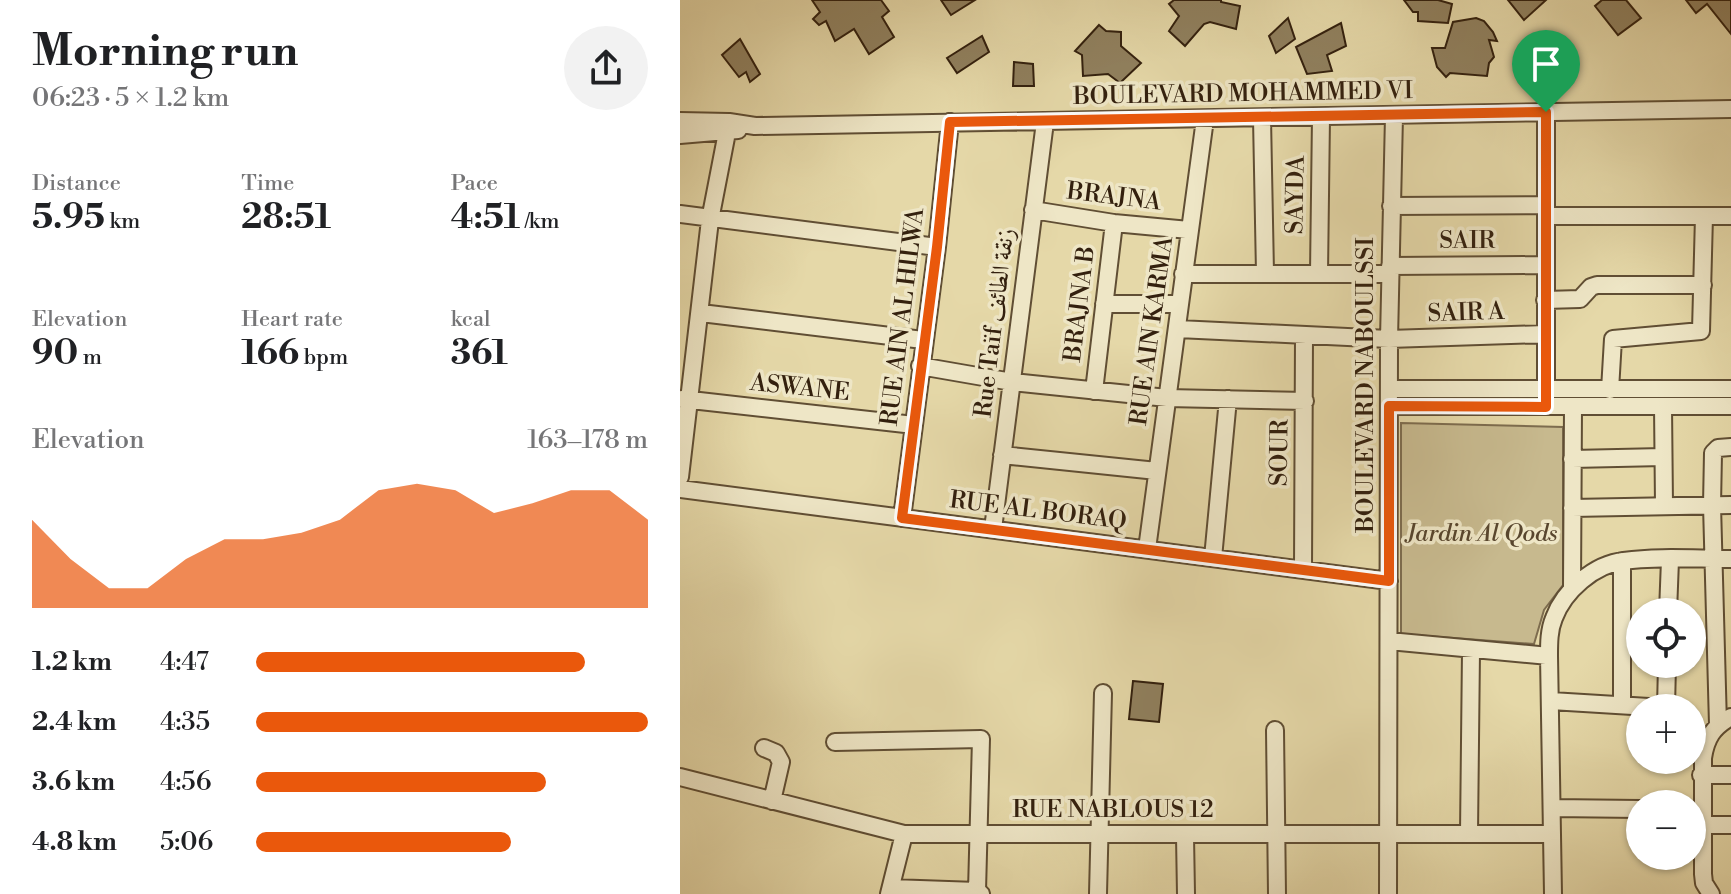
<!DOCTYPE html>
<html lang="en">
<head>
<meta charset="utf-8">
<style>
	:root { --surface:#fff; --page:#f2f2f2; --text:#202124; --muted:#757577; --accent:#ea580c }
	body { margin:0; font-family:"Libre Bodoni",Amiri,serif; background:var(--page); color:var(--text); height:100vh; display:flex; flex-direction:column; font-size:30px; white-space:nowrap }
	* { box-sizing:border-box; margin:0 }
	p { font-size:26px; color:var(--muted) }
	.icon { flex:none; width:44px; height:44px; fill:none; stroke:currentColor; stroke-width:2; stroke-linecap:round; stroke-linejoin:round }
	.map { position:relative; flex:1; overflow:hidden }
	.drawer { display:flex; flex-direction:column; background:var(--surface); width:680px }
	.drawer>* { flex:none }
	.tools { position:absolute; left:946px; top:598px; display:grid; gap:16px }
	.tools a { display:grid; place-items:center; width:80px; height:80px; border-radius:50%; background:var(--surface); box-shadow:0 2px 6px #0004; font-size:40px }
	.pin { position:absolute; display:grid; place-items:center; width:68px; height:68px; color:#fff; margin:-82px -34px; border-radius:50% 50% 50% 0; rotate:-45deg; box-shadow:0 0 8px #0007 }
	.pin .icon { rotate:45deg }
	.round { display:grid; place-items:center; flex:none; width:84px; height:84px; border-radius:42px; background:var(--page) }
	.head { display:flex; align-items:center; justify-content:space-between; height:136px; padding:0 32px }
	h1 { font-size:44px; font-weight:700; line-height:60px }
	.metrics { display:grid; grid-template-columns:repeat(3,1fr); gap:12px; height:136px; padding:8px 32px }
	.metrics div { display:grid; align-content:center }
	.metrics b { font-size:34px; font-weight:700 }
	.metrics small { font-size:22px; font-weight:400 }
	.metrics p { font-size:22px }
	.chart { height:224px; padding:16px 32px }
	.chart p { display:flex; justify-content:space-between }
	.chart svg { width:100%; height:144px; margin-top:8px; fill:var(--accent); opacity:.7 }
	ul { padding:0 32px; list-style:none; font-size:26px }
	li { display:grid; grid-template-columns:128px 96px 1fr; align-items:center; height:60px }
	li i { height:20px; border-radius:10px; background:var(--accent) }
	main { display:flex; flex:1; min-height:0 }
	.map>svg:first-child { display:block }
	.green { fill:#c7b98e; stroke:#7d6c4e; stroke-width:2 }
	.building { fill:#90805e; stroke:#33200e; stroke-width:2 }
	.lines { fill:none; stroke-linecap:round; stroke-linejoin:round }
	.minor-casing { stroke:#604e34; stroke-width:20 }
	.minor { stroke:#eee6c6; stroke-width:16 }
	.route-casing { stroke:#fff; stroke-width:16 }
	.route { stroke:#ea580c; stroke-width:10 }
	.labels { text-anchor:middle; dominant-baseline:central; stroke-width:7; stroke-linejoin:round; paint-order:stroke }
	.street-label { font-size:24px; fill:#33200e; stroke:#eee6c6 }
	.park-label { font-size:24px; font-style:italic; fill:#58462e; stroke:#eee6c6 }
</style>
</head>
<body>
<main>
<section class="drawer">
<div class="head"><div><h1>Morning run</h1><p>06:23 · 5 × 1.2 km</p></div><a class="round"><svg class="icon" aria-label="share" viewBox="0 0 24 24"><path d="M12 15V3M7 8l5-5 5 5M5 13v7h14v-7"/></svg></a></div>
<div class="metrics">
<div><p>Distance</p><b>5.95<small> km</small></b></div>
<div><p>Time</p><b>28:51</b></div>
<div><p>Pace</p><b>4:51<small> /km</small></b></div>
</div>
<div class="metrics">
<div><p>Elevation</p><b>90<small> m</small></b></div>
<div><p>Heart rate</p><b>166<small> bpm</small></b></div>
<div><p>kcal</p><b>361</b></div>
</div>
<div class="chart"><p><span>Elevation</span>163–178 m</p>
<svg viewBox="0 0 160 44" preserveAspectRatio="none"><path d="M0 44V17L10 29L20 38L30 38L40 29L50 23L60 23L70 21L80 17L90 8L100 6L110 8L120 15L130 12L140 8L150 8L160 17V44z"/></svg>
</div>
<ul>
<li><b>1.2 km</b>4:47<i style="width:84%"></i></li>
<li><b>2.4 km</b>4:35<i style="width:100%"></i></li>
<li><b>3.6 km</b>4:56<i style="width:74%"></i></li>
<li><b>4.8 km</b>5:06<i style="width:65%"></i></li>
</ul>
</section>
<div class="map">
<svg width="1051" height="894" viewBox="0 0 1051 894">
	<rect width="100%" height="100%" fill="#e5d8a8"/>
	<filter id="stains"><feTurbulence type="fractalNoise" baseFrequency=".0025" numOctaves="4"/><feColorMatrix values="0 0 0 0 .2 0 0 0 0 .09 0 0 0 0 .02 0 0 0 .5 -.17"/></filter>
	<radialGradient id="worn" r=".72"><stop offset=".6" stop-color="#630" stop-opacity="0"/><stop offset="1" stop-color="#630" stop-opacity=".3"/></radialGradient>
	<path class="green" d="M721,423L883,427V585L864,610L854,644L721,634Z"/>
	<path class="building" d="M132,0H201L209,11L202,17L214,37L189,54L174,29L155,41L146,21L139,25L133,19L140,12Z
		M261,0H295L271,15Z
		M494,0H541V2L560,6L556,29L530,22L524,24L505,46L489,31L499,16L489,4Z
		M724,0H758L772,4L768,23L738,21V12H733Z
		M828,0H866L844,20Z
		M922,0H946L961,18L938,35L915,6Z
		M1006,0H1051V34L1027,4L1016,13Z
		M608,18L615,39L596,53L589,36Z
		M796,18L804,21L813,32L817,41L809,40L814,57L809,63L807,76L770,73L766,77L757,67L752,48H765L773,22Z
		M661,23L666,46L647,55L652,71L627,74L616,47Z
		M419,25L426,31L441,32V46L461,63L440,83L428,74L403,76L402,55L395,51Z
		M302,36L309,52L277,73L267,58Z
		M60,39L80,74L70,82L66,72L59,77L42,55Z
		M334,62L353,64L354,86H333Z
		M453,681L483,684L479,722L449,719Z"/>
	<g class="lines">
		<defs>
			<path id="minor" d="M582,118L585,273
				M0,121L49,122L75,126L1051,109
				M0,135L58,130
				M711,206L866,205
				M353,210L434,223L509,230
				M0,214L257,247
				M866,216H1051
				M710,266L864,265
				M639,273L641,117
				M503,274H710
				M865,300L900,299L911,287L917,285H1023
				M424,304H499
				M21,313L243,340
				M498,329L709,339L865,334
				M240,366L332,382L487,398L625,401
				M709,389H1051
				M930,390L933,339L1021,331L1024,216
				M414,391L434,223
				M2,399L234,425
				M866,399V112
				M709,406H1051
				M983,406L984,505
				M322,455L477,471
				M892,459L983,457
				M0,477L30,220L49,122
				M0,489L709,581
				M892,508L1051,505
				M222,518L257,247L270,122
				M313,529L365,122
				M467,549L525,119
				M533,558L548,399
				M942,561V705
				M623,570L624,336
				M892,589L893,407
				M988,612L990,560
				M709,641L869,656
				M871,701L985,708
				M986,708L987,664
				M1038,725L1032,505L1033,453L1038,448L1051,447
				M595,730L597,894
				M155,742L301,739L297,891
				M84,748L96,753L101,762L92,801
				M1021,775H1051
				M0,777L224,834H872
				M872,808L960,809
				M1022,825H1051
				M789,833L791,651
				M505,836L506,894
				M211,888L297,891L301,894
				M209,894L224,834
				M418,894L423,693
				M708,894L709,339L714,116
				M873,894L869,656C869,643 869,630 874,618C884,591 914,564 944,561C978,556 1016,559 1051,559
				M1031,894L1024,883L1023,874V758C1026,738 1033,727 1051,717"/>
		</defs>
		<use href="#minor" class="minor-casing"/>
		<use href="#minor" class="minor"/>
	</g>
	<g class="lines">
		<defs>
			<path id="route" d="M866,112V407L709,406V581L222,518L257,247L270,122Z"/>
		</defs>
		<use href="#route" class="route-casing"/>
		<use href="#route" class="route"/>
	</g>
	<g class="labels">
		<g class="street-label">
			<text transform="translate(563 94) rotate(-1)">BOULEVARD MOHAMMED VI</text>
			<text transform="translate(616 195) rotate(-89)">SAYDA</text>
			<text transform="translate(434 197) rotate(7)">BRAJNA</text>
			<text x="787" y="241">SAIR</text>
			<text transform="translate(400 304) rotate(-83)">BRAJNA B</text>
			<text transform="translate(786 313) rotate(-2)">SAIR A</text>
			<text transform="translate(223 317) rotate(-83)">RUE AIN AL HILWA</text>
			<text transform="translate(315 323) rotate(-83)">Rue Taïf زنقة الطائف</text>
			<text transform="translate(472 331) rotate(-82)">RUE AIN KARMA</text>
			<text transform="translate(686 385) rotate(-90)">BOULEVARD NABOULSSI</text>
			<text transform="translate(120 388) rotate(6)">ASWANE</text>
			<text transform="translate(600 453) rotate(-89)">SOUR</text>
			<text transform="translate(358 511) rotate(7)">RUE AL BORAQ</text>
			<text x="433" y="810">RUE NABLOUS 12</text>
		</g>
		<g class="park-label">
			<text x="802" y="534">Jardin Al Qods</text>
		</g>
	</g>
	<rect width="100%" height="100%" filter="url(#stains)"/>
	<rect width="100%" height="100%" fill="url(#worn)"/>
</svg>
<div class="tools">
<a><svg class="icon" aria-label="locate" viewBox="0 0 24 24"><circle cx="12" cy="12" r="6"/><path d="M12 2v4M12 18v4M2 12h4M18 12h4"/></svg></a>
<a>+</a>
<a>−</a>
</div>
<div class="pin" style="left:866px;top:112px;background:#1e9e55"><svg class="icon" aria-label="arrive" viewBox="0 0 24 24"><path d="M6 21V4h12l-3 4 3 4H6"/></svg></div>
</div>
</main>
</body>
</html>
